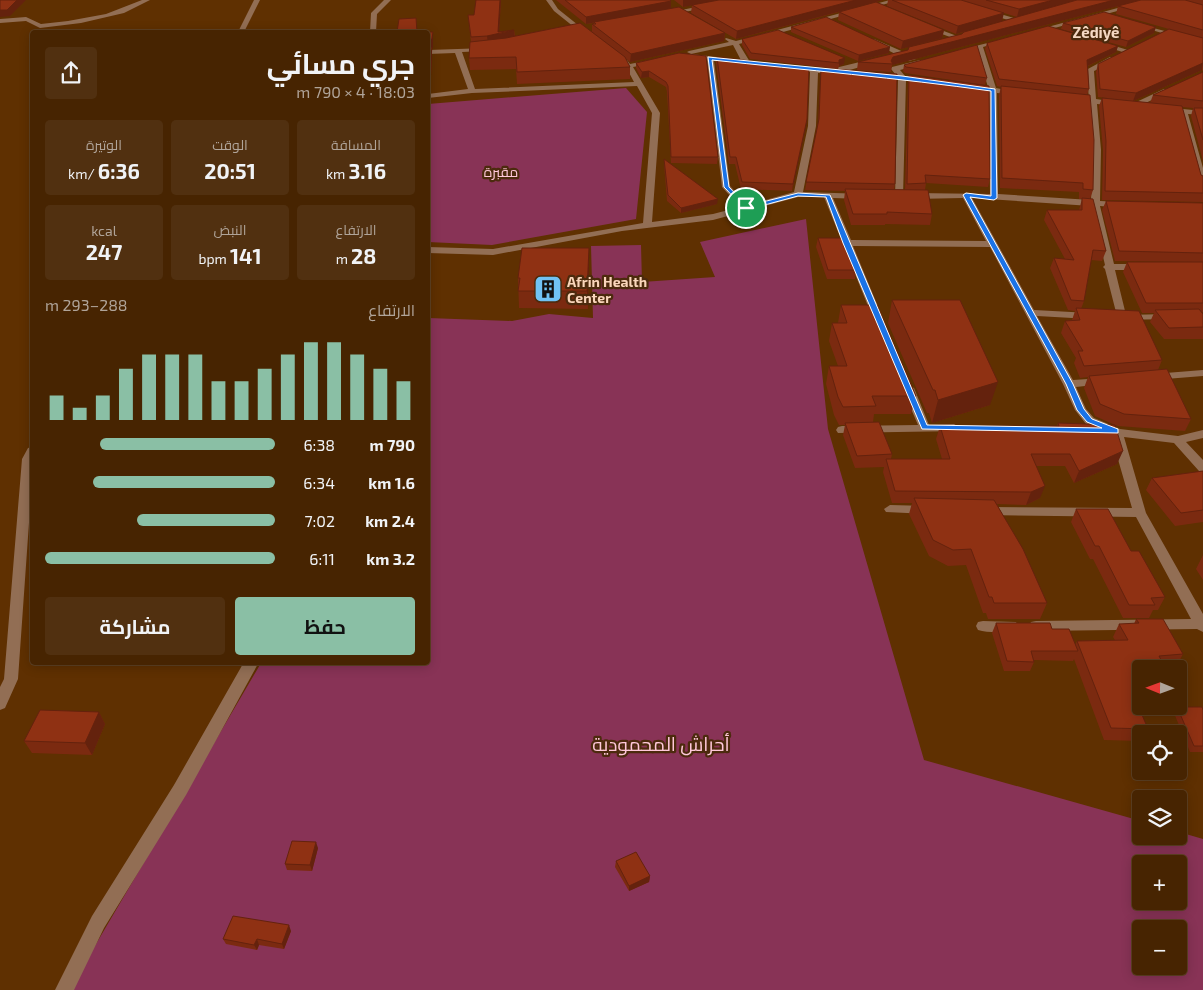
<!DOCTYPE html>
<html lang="ar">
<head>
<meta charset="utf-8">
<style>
	:root { --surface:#472401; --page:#513010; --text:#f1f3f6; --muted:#b0a499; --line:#5f4123; --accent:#8abfa5 }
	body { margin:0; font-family:"Exo 2",Cairo,sans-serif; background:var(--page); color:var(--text); direction:rtl; height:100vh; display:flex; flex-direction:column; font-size:19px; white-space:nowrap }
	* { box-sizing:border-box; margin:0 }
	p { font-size:16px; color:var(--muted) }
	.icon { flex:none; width:28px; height:28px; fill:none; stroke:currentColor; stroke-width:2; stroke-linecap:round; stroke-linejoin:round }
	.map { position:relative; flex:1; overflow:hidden; direction:ltr }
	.details { position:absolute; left:30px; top:30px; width:400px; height:635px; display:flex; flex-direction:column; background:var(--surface); border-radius:5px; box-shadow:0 2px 12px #0003,0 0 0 1px var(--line); direction:rtl }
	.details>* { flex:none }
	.needle { width:32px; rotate:271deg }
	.buttons { position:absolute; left:1132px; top:660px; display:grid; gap:10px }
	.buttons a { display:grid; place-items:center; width:55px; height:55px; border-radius:5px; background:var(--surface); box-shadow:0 2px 12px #0003,0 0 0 1px var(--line); font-size:25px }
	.pin { position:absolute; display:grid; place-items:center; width:42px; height:42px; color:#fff; margin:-21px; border:2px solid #fff; border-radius:50%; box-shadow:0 1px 5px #0007 }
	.round { display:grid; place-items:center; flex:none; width:52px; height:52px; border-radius:5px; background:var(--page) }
	.summary { display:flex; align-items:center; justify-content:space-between; height:85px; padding:0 15px }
	h1 { font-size:28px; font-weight:700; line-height:38px }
	.figures { display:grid; grid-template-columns:repeat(3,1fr); gap:8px; height:85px; padding:5px 15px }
	.figures div { display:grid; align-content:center; border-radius:5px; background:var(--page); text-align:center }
	.figures b { font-size:21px; font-weight:700 }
	.figures small { font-size:14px; font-weight:400 }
	.figures p { font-size:14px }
	.chart { height:140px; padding:10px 15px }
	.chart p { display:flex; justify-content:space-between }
	.chart svg { width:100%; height:90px; margin-top:5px; stroke:var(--accent); stroke-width:6 }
	.cta { display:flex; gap:10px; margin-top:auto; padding:10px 15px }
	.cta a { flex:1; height:58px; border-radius:5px; background:var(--accent); color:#111; font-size:20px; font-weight:700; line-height:58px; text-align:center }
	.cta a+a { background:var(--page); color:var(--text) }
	ul { padding:0 15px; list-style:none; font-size:16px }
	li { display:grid; grid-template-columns:80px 60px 1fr; align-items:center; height:38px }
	li i { height:12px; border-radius:6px; background:var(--accent) }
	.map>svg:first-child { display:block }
	.green { fill:#883356; fill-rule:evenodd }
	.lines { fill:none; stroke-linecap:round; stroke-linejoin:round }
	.minor { fill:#926e54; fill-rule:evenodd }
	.wall { fill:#7b2a10; fill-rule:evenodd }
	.shaded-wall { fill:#64220d }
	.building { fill:#8f3113; stroke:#64220d }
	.route { fill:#1a73e8; stroke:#fff; fill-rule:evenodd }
	.labels { text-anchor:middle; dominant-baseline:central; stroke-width:4.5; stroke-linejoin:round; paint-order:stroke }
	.far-park-label { font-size:14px; fill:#ffc8da; stroke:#4c2a0d }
	.far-poi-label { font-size:14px; font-weight:bold; fill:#fad6bb; stroke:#4c2a0d; text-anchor:start }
	.far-neighbourhood-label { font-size:15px; font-weight:bold; fill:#f5d8c3; stroke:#4c2a0d }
	.near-park-label { font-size:19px; fill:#ffc8da; stroke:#4c2a0d }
</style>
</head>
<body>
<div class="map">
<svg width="1203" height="990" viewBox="0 0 1203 990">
	<rect width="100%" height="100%" fill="#5f3001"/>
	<path class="green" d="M626,88L647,112L636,219L492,245L428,242V104Z
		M806,219L828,429L924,760L1141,821V836H1179V832L1203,839V990H69L261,663L428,662V318L512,321L549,314L593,318L591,246L641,245L642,282L715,277L700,242ZM1141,864H1179V901H1141ZM1141,929H1179V966H1141Z"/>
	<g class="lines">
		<path class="minor" d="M142,0H150L124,13L81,23L40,28L26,21L0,23V19L26,17L41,24L68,21L106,14Z
			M254,0H260L244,32H238Z
			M384,0H391L377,14L376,32H370L371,13Z
			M546,0H552L558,9L588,33V35H584L554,11Z
			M732,0H746L669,15L666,13Z
			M890,0H900L739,44L750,62L749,64H743L733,45L691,54L733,59L737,61L733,63L714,61L730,186L748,205L794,192L808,126L810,72L790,70V66L831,69L872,59H875V63L835,74L818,73L816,126L803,192L865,194L866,196L862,199L833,198L851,240L986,241L963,198L914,199L910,196L914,193L990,194L989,92L968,87L972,85L988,87L976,49L961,53L957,51L959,50L1004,39V41L983,47L996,88L1021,93L1017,95L997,93L998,194L1091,200L1093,150L1089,103L1070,99L1074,97L1089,98L1086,70L1110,57H1116V61L1094,71L1096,99L1116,102L1120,104L1116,106L1097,104L1101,150L1100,201L1121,202L1125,205L1121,208L1100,206L1114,264H1141L1146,267L1141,270H1115L1126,315L1168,314L1172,315L1173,317L1172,319L1118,320L1105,269L1103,267L1105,265L1091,206L972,198L1034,310L1090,313L1095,316L1090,319L1037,316L1073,380L1103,378L1109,381L1103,384L1076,387L1086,409L1094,418L1120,429L1178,436L1203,430V438L1186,442L1203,460V472L1199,471L1174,443L1124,437L1146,513L1203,614V632L1197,629L1036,631L1031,630L1029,626L1031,622L1036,621L1191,619L1136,517L985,515L979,511L985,507L1132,508L1111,435L1086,424L1075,410L1063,384L990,247L853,246L884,321L879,324L874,321L824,197H798L713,220L622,231L493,255L428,253V247L493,249L643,223L652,113L637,86L472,93L428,98V94L468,89L455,53L428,54V50L487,48L489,49L485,51L462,52L475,89L634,82L626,67L620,62L621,60H627L630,64L655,59V63L633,67L660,113L652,222L713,214L740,207L722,187L707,60L686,58V54H691L687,52L689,51L729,42L725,39L726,38L736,41Z
			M1147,0H1158L1036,33L1033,31Z
			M987,10L1027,22L1028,23L1025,25L985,13V11Z
			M1138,24L1203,41V45L1138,26Z
			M928,25L970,41L971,42L966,43L926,28L925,27Z
			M874,39L915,57L916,59L909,61L872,42L871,41Z
			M1102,42L1131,51L1133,52L1129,54L1100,45V43Z
			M920,60H923V64L900,70L905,76L925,78L929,80L925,82L906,80L903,197L899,200L895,197L898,79L876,75L880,73L896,75L891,69L892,67Z
			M1164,89L1171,91L1137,107L1130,105Z
			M1163,107L1203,111V115L1188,114L1203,168V186L1199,183L1180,113L1163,111Z
			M1203,370V376L1153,380L1147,377L1153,374Z
			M908,385L914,388L929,425L954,424L960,428L958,431L838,433L836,430L838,427L842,426L918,425L902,388Z
			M32,447V480L18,679L5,708L0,710V687L4,679L22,459L28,448Z
			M890,505L928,506L934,510L928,514L886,512L884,509Z
			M983,621L1016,622L1018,626L1016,630C1006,633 988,633 978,630L976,626L978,622Z
			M244,662H259L186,795L104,928L74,990H55L92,916L174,785Z"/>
	</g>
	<path class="wall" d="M476,0H501L499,32L514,30L515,36L592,32V24H594V23L586,24L556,0H670L671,1V9L725,33L724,41L630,62L625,58L630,67V79L517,84L516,69L470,70L469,58L471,42L468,15H474Z
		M674,0H883L851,8L944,30L942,38L901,49L838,20L839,12L736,39L691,13L692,5L683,7Z
		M888,0H1141L892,65L891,72L857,70L858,62L908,50L962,34L964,32L956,34L887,6ZM1004,13L1017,17L964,32Z
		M1141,0H1203V71L1202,70L1133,101L1150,103L1153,95L1203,72V161L1191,116L1193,108L1182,107L1201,175L1203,176V202L1102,200L1103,150L1099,106L1102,98L1115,99L1098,97L1096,72L1098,64L1169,29L1116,14L1118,6Z
		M1063,23L1154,33L1126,47L1061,29Z
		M791,27L889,53L858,61L791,32Z
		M428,32L433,41V48H432V56L431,75H428Z
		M742,39L844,64L839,66L838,69L750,59L742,45Z
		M987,43L1118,46L1116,52L1088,66L1089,89L1087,95L1093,190L1090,199L1106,251L1102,261L1091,260L1084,301L1081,309L1162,360L1158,370L1191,419L1185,431L1118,426L1115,425L1117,464L1074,483L1065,466H1036L1040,498L1026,505L997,504L1047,603L1040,619H988L986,613H983L966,565L948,566L929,556L909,514L912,503H892L883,472L884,467L855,468L843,435L845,425H839L834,415L826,384L829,366H838L829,341L832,323H838L841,305L916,396L911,414H874L873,422L892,454L891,459H942L936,439L940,426H1057L1058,423L1115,425L1095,416L1084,388L1088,377L1080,378L1074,363L1076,358L1061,333L1065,321L1072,320L1075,311L1068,310L1050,268L1054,258L1065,259L1044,220L1047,210H1079L1082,199H1079V192L1000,188L999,95L1001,87L997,86L985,49Z
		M679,53L718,157L717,164L671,163L667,92L666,87L649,77L641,78L636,68V63Z
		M717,57L807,119L792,191L741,189L735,164H729L716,63Z
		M904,65L987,78L985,85L905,73L903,71Z
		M821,68L895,184L894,190H905L908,82L909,75L990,179L988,187L926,183L925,190L932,214L930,225L885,224V225H851L844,200L845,191L805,190L818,123Z
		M664,159L717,204L681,213L667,201L664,164Z
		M1106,201L1203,203V312H1202L1203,314V339H1164L1150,322L1154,313H1142L1123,272L1127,262H1192L1115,261L1102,210Z
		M818,238L856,270L855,279H827L816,247Z
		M589,265L588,309L519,308L518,278Z
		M892,300L990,405L932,423L929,413H927L888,323Z
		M1203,471V522L1175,526L1146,490L1152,478Z
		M1076,509L1131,551L1165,597L1158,610H1153L1149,618H1123L1093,559H1090L1071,522Z
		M1203,555V580L1196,569Z
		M1136,619L1183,654L1176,667L1141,669V706H1179V691L1183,700L1179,707L1203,710V752H1190L1174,713L1142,715L1148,729L1145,734H1141V740L1140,741L1104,740L1074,659L1073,661L1034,660V662L1030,671H1004L992,633L996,623L1052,629L1075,645L1077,641L1115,640L1113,637L1119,624H1134Z
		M99,712L105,724L92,755L32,753L24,741Z
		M318,848L312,871L287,870L285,864Z
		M616,861L650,876L649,882L629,891L615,867Z
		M291,931L284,949L259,945L257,950L226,944L223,939Z"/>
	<path class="shaded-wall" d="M17,0H26L10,16L0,17V10Z
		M500,0H501L499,34L514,30L515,39L488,45L487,36Z
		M683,0H721L683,7Z
		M856,0H883L736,39L737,31Z
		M1053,0H1077L1017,17L1019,9Z
		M1114,0H1141L892,65L893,64L891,61L893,57Z
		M671,1V9L586,24V17Z
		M1004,13L1002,21L956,34L958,26Z
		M1156,27L1154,33L1126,47L1128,41Z
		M944,30L942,38L901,49L903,41Z
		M433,32V48H432V56L431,75L428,50V41Z
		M725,33L724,41L630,62L631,54Z
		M1118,46L1116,52L1085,67L1087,60Z
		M890,47L889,53L858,61L859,55Z
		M845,58L844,64L839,66V60Z
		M1203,63L1202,70L1133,101L1136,93Z
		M649,71V77L641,78L642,72Z
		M807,119L806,126L792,191L793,184Z
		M718,199L717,204L681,213V208Z
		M589,248V265L588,309L587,291Z
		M998,382L990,405L932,423L938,400Z
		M1123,451L1117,464L1074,483L1079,471Z
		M1045,486L1040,498L1026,505L1031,492Z
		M99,712L105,724L92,755L85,743Z
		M316,842L318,848L312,871L310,865Z
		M650,876L649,882L629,891V886Z
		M289,925L291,931L284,949L282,944Z
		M257,939L259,945L257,950L254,945Z"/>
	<path class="building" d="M0,0H17L7,10H0Z
		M476,0H500L498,32L514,30L487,36L471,37L468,15H474Z
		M565,0H670L671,1L586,17Z
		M719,0H856L737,31L692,5Z
		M892,0H961L1004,13L958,26Z
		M986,0H1053L1019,9Z
		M1077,0H1114L893,57L891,61L893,64L858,62L908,50L909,47L962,34L964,32Z
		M1141,0H1185L1203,5V30L1118,6Z
		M876,2L944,30L903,41L839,12Z
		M679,7L725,33L631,54L592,24H596L594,22Z
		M1104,12L1156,27L1128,41L1063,23Z
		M826,17L890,47L859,55L791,27Z
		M416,18L417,32H397L399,19Z
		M580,23L625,57L630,67L517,72L516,57L469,58L470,42L506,38Z
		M1048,26L1118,46L1087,60L1089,89L999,79L987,43Z
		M1169,29L1203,38V63L1136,93L1100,89L1098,64Z
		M778,30L845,58L839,60V63L751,53L742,39Z
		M426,32H433L432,39L428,41V32Z
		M977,45L987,78L906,67L904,65Z
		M428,47H432L430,66H428Z
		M679,53L706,56L718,157H671L668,86L666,82L649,71L642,72L636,63Z
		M717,57L809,68L807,119L793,184L742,182L736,157H730Z
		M821,68L897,74L895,184L806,182L819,119Z
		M1203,72V101L1153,95Z
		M909,75L989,86L990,179L925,175L926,183L907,184Z
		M1001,86L1090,95L1094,140L1093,190L1083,189V183L1002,178Z
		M1102,98L1182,106L1201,175L1203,176V193L1105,191L1106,141Z
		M1194,108H1203V140Z
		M664,159L718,199L681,208L668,195Z
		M845,189L928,190L932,214L887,212V214H853Z
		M1082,198L1093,199L1106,251L1093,250L1084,301L1071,300L1054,258L1074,260L1047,210H1082Z
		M1106,201L1203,203V253L1119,251Z
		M818,238H844L856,270H828Z
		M522,248H589L587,291H518L520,278H518Z
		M1127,262H1203V303H1146Z
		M892,300H960L998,382L938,400L935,390H933Z
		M841,305H877L916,396H872L876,406L843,407L838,397L829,366H847L832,323H847Z
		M1076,308L1139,311L1162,360L1084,366L1078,351H1083L1065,321L1080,320Z
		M1199,309L1203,314V327L1169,328L1155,310Z
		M1167,369L1191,419L1124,414L1100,404L1089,376Z
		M879,422L892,454L857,456L845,423Z
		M1058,423L1115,425L1123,451L1079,471L1070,454H1031L1045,486L1031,492L895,491L886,459H950L940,426H1059Z
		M1203,471V510L1181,513L1152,478Z
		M914,498L994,500L1023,549L1047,603H994L992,597H989L971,549L953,550L933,540Z
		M1076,509H1108L1131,551H1139L1165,597L1151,598L1155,605H1129L1099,546H1095Z
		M1136,619H1163L1183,654L1159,656L1166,669H1141V703H1137L1148,729L1111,728L1077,641L1128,640L1119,624L1139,623Z
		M996,623H1050L1052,629H1069L1078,651H1031L1034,662L1007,661Z
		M1179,691L1183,700H1179Z
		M1177,707H1202L1203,710V746H1194Z
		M40,710L99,712L85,743L24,741Z
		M292,841L316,842L310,865L285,864Z
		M636,852L650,876L629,886L616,861Z
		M233,916L289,925L282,944L257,939L254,945L223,939Z"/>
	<path class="route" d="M708,57L902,76L995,89L997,198L994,200L970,197L1073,384L1084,409L1092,419L1118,429V433L922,429L843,243L826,197L798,196L746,210L724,187ZM712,60C805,70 898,78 991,91V196L966,193L963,195L1066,384L1077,410L1087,422L1102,428L927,425L830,195L798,193L747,206L729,187Z"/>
	<defs>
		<symbol id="building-square" viewBox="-11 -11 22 22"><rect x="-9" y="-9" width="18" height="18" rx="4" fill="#70c2f4" stroke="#4c2a0d"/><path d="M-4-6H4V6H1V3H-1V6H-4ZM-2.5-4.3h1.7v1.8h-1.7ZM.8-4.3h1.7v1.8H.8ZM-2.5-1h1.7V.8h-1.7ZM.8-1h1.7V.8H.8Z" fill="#111"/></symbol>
	</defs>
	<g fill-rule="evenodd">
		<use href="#building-square" x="532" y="273" width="32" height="32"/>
	</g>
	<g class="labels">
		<g class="far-park-label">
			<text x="501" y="171">مقبرة</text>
		</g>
		<g class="far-poi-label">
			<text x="567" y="281">Afrin Health<tspan x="567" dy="16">Center</tspan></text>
		</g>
		<g class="far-neighbourhood-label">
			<text x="1096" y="32">Zêdiyê</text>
		</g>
		<g class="near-park-label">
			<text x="661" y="743">أحراش المحمودية</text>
		</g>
	</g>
</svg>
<div class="buttons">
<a><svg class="needle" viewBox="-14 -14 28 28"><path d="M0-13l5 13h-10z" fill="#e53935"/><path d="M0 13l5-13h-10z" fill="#b0a499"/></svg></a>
<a><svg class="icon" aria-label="locate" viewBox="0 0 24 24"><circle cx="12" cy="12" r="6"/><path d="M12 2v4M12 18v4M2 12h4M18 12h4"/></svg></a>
<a><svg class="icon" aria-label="layers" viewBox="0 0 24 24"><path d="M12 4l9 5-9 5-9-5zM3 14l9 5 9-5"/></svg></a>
<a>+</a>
<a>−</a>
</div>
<div class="pin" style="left:746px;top:208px;background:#1e9e55"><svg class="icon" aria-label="arrive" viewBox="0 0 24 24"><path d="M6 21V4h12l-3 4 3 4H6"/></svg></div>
<section class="details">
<div class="summary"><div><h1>جري مسائي</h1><p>18:03 · 4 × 790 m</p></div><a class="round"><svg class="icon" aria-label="share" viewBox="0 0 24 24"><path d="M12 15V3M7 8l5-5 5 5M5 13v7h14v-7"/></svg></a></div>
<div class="figures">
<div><p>المسافة</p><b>3.16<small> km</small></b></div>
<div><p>الوقت</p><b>20:51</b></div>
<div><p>الوتيرة</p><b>6:36<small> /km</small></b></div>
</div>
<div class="figures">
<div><p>الارتفاع</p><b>28<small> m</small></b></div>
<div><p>النبض</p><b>141<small> bpm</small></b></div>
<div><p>kcal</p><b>247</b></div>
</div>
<div class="chart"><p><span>الارتفاع</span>288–293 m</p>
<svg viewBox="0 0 160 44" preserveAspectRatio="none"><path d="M5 44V32M15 44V38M25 44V32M35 44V19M45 44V12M55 44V12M65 44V12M75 44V25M85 44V25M95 44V19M105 44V12M115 44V6M125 44V6M135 44V12M145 44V19M155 44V25"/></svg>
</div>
<ul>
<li><b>790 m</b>6:38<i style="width:76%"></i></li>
<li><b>1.6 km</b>6:34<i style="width:79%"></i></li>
<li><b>2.4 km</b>7:02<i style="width:60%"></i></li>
<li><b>3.2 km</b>6:11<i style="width:100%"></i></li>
</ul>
<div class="cta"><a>حفظ</a><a>مشاركة</a></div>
</section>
</div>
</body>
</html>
